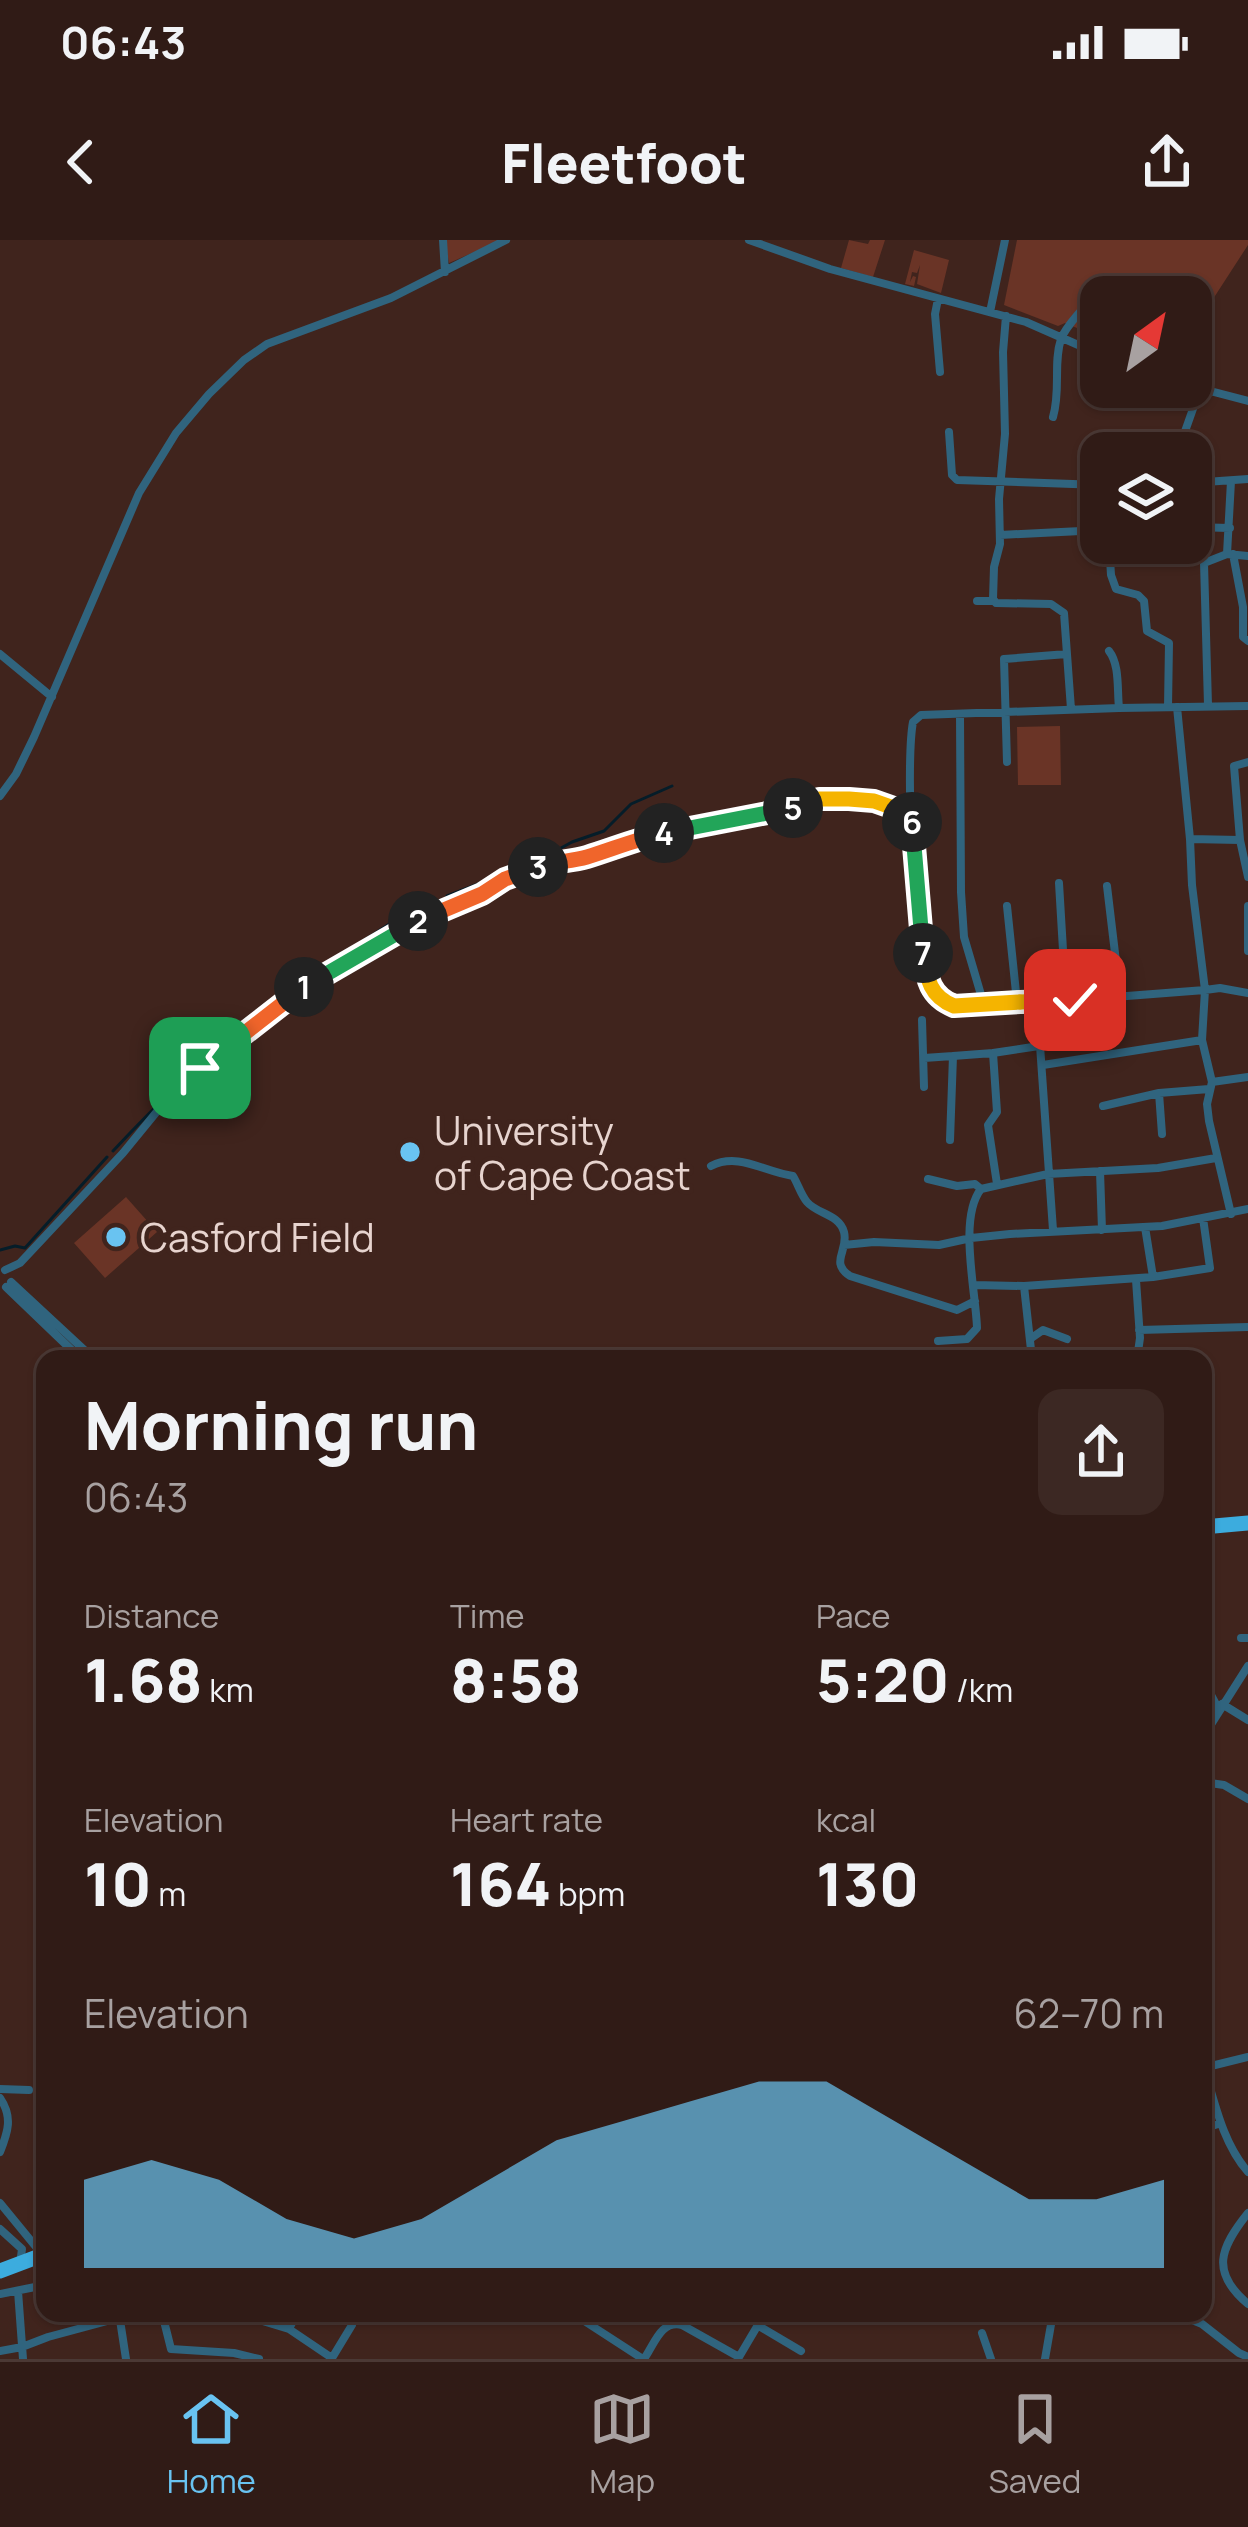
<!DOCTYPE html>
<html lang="en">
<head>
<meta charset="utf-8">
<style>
	:root { --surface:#301b16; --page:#3c2823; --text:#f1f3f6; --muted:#a8a1a1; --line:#4b3935; --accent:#69c3f1 }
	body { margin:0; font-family:Manrope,sans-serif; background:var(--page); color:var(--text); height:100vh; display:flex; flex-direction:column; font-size:45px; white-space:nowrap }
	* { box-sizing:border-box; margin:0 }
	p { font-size:39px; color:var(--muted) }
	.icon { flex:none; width:66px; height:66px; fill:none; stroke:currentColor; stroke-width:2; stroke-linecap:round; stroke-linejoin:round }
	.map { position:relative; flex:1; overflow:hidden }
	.panel { position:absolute; left:36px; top:1110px; width:1176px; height:972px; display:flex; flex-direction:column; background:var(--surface); border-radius:24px; box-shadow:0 3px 9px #0004,0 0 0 3px var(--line) }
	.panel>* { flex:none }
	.needle { width:78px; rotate:33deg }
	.controls { position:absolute; left:1080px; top:36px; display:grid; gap:24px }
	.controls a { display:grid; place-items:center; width:132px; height:132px; border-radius:24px; background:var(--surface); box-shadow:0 3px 9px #0004,0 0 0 3px var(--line); font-size:60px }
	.pin { position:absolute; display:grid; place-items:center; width:102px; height:102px; color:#fff; margin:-51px; border-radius:24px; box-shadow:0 6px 18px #0006 }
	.km { position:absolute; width:60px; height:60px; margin:-30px; border-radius:50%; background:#222; color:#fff; font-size:33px; line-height:60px; text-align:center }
	.round { display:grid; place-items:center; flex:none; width:126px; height:126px; border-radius:24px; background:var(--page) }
	.summary { display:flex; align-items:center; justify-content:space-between; height:204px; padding:0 48px }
	h1 { font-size:66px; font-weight:800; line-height:90px }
	.figures { display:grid; grid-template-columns:repeat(3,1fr); gap:18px; height:204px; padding:12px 48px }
	.figures div { display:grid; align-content:center }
	.figures b { font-size:60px; font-weight:800 }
	.figures small { font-size:33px; font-weight:400 }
	.figures p { font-size:33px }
	.chart { height:336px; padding:24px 48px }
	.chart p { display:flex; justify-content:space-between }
	.chart svg { width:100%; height:216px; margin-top:12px; fill:var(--accent); opacity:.7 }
	.status { display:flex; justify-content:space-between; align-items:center; height:84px; padding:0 60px; background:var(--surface); direction:ltr }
	.status svg { height:33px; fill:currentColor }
	header { display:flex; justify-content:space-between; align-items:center; height:156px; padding:0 48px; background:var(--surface); font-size:54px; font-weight:800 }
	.tab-bar { display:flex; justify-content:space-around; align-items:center; height:168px; border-top:3px solid var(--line); background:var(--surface); font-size:33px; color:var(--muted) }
	.tab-bar a { display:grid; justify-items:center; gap:6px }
	.tab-bar .selected { color:var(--accent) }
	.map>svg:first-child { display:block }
	.green { fill:#6a3426 }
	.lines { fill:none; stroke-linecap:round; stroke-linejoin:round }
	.stream { stroke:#051d29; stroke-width:3 }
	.minor { stroke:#30647e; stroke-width:8 }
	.highway { stroke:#3cacde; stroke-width:15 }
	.split-1-casing { stroke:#fff; stroke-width:24 }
	.split-2-casing { stroke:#fff; stroke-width:24 }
	.split-3-casing { stroke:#fff; stroke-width:24 }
	.split-4-casing { stroke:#fff; stroke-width:24 }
	.split-5-casing { stroke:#fff; stroke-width:24 }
	.split-6-casing { stroke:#fff; stroke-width:24 }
	.split-7-casing { stroke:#fff; stroke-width:24 }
	.split-8-casing { stroke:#fff; stroke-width:24 }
	.split-9-casing { stroke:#fff; stroke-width:24 }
	.split-1 { stroke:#f0652b; stroke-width:15 }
	.split-2 { stroke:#22a559; stroke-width:15 }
	.split-3 { stroke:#f0652b; stroke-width:15 }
	.split-4 { stroke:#f0652b; stroke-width:15 }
	.split-5 { stroke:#22a559; stroke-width:15 }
	.split-6 { stroke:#f5b400; stroke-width:15 }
	.split-7 { stroke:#22a559; stroke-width:15 }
	.split-8 { stroke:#f5b400; stroke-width:15 }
	.split-9 { stroke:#f5b400; stroke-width:15 }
	.poi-dot { fill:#69c3f1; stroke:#40241d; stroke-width:4.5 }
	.labels { text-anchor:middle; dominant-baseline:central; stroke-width:9; stroke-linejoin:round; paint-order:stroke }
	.poi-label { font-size:39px; fill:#e7d4cf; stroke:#40241d; text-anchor:start }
</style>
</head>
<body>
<div class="status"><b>06:43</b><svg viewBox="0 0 49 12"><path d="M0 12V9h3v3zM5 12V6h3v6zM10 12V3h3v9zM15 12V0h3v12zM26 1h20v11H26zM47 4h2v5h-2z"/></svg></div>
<header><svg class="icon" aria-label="back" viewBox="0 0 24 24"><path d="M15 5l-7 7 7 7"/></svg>Fleetfoot<svg class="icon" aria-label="share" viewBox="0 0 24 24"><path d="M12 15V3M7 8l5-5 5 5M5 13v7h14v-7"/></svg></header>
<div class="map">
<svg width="1248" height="2119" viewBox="0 0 1248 2119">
	<rect width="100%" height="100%" fill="#40241d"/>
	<path class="green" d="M445,0H502L449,23Z
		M849,0L868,4L870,0H885L873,37L841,28Z
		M1017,0H1248V5L1191,93V57H1101V98L1065,83L1058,86L1004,65Z
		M914,10L949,20L941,53L917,44L920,25L917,33L912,32L910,42L913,36L916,37L914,46L905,44Z
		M1060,486L1061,545H1018L1017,487Z
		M126,957L157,992L105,1038L74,1003Z"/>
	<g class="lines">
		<path class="stream" d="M539,620L572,602L604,591L631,564L672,546
			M447,656L530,624
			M301,741L394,681L433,661
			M113,911C170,850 229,795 295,745
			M0,1010L15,1006L25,1008L107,917"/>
		<path class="minor" d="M443,0L445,32
			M749,0L830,29L1026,82L1101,115
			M938,59L935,74L940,132
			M990,72L1005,0
			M1006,76L1003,112L1005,194L999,259L1000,304L994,327L993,359L996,363L1051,364L1064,373L1071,469
			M1191,146L1248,161
			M1053,177C1061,150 1053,123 1061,99C1065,88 1077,76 1084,67
			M949,192L952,235L957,240L1101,245
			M1124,205L1157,210L1183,197L1200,149
			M1191,243L1248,239
			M1191,287L1230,288
			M1000,295L1101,290
			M1109,303L1111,335L1116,349L1138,355L1144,361L1147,391L1169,403L1168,467
			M1227,314L1231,241
			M1233,314L1243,367V397L1248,401
			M977,361H994
			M1109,411C1120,425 1117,450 1119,468
			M0,414L52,457
			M1208,465L1204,323L1227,314L1248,316
			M1177,467L1190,599L1240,600L1248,637
			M960,475L961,652L964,697L984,765
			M1007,522L1004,419L1067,414
			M0,556L16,534L34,497L139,253L176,193L209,154L244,120L267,104L391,58L506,0
			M1190,599L1192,645L1205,750L1075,760L954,766C945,762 937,759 932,750C913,717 905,524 913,482L921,475L1119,468L1248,466
			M1240,600L1234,526L1248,522
			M1059,643L1063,710L1075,760
			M1107,646L1120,755
			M1007,666L1017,762
			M1248,666V711
			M1037,763L1053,990
			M922,780L924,847
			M924,818L953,816
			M1043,825L1202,800
			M1212,842L1248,837
			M1103,866L1159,853
			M1162,894L1159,853L1209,849
			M950,900L953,816L993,813
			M711,926C739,912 764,932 793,936C798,944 801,955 807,962C817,974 839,974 844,992C849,1011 829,1022 850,1036L957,1070L975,1061
			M1100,931L1102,990
			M928,939L957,946L975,944L981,949
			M997,944L988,885L997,872L993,813L1039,806
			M1231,974L1209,881L1207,864L1212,842L1202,800L1205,750L1220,748L1248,753
			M844,1005L874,1002L939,1005L971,998L1010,994L1162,986L1248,969
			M5,1030L20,1023L123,913L168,858L201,828L298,750L421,679L482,654L505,639L553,622L588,617L642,597L675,590L786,571L826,558L874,561L911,573
			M1153,1037L1210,1028L1203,978
			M1136,1040L1140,1098L1137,1119
			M11,1042L94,1119
			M974,1045L1024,1046L1153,1037L1145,987
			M1024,1046L1032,1119
			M6,1047L81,1119
			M1139,1090L1248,1087
			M1030,1099L1043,1090L1067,1099
			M938,1101L967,1099L977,1088C976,1052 958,978 981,949L1048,934L1158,928L1216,918
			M1241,1398H1248
			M1203,1450L1211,1455L1219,1470
			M1222,1464L1248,1480
			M1203,1497L1248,1426
			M1203,1542L1224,1545L1248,1559
			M1203,1679L1210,1683
			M1203,1738L1209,1741
			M1204,1827C1215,1864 1223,1903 1248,1932
			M1203,1828L1248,1817
			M0,1849L29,1850
			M0,1858C13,1877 8,1892 0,1912
			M1203,1889L1221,1883
			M0,1963L41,2013
			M1248,1973C1220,2008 1210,2032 1248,2064
			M0,1989L22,2009L20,2024
			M18,2051L23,2119
			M0,2054L45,2045
			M162,2073L171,2109L234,2113L259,2119
			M237,2073L289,2089L332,2118
			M572,2073L643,2119
			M662,2073L670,2083
			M1175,2073L1202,2084L1239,2113L1248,2117
			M120,2080L126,2119
			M759,2086L801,2111
			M289,2089L297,2073
			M982,2093L991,2119
			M0,2111L22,2107L48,2097L137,2073
			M332,2118L352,2085L354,2073
			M644,2119C655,2103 661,2080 682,2085L739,2117L765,2073
			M1045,2119L1053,2073"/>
		<path class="highway" d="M1203,1287L1248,1283
			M0,2031L45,2014"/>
	</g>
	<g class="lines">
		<defs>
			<path id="split-1" d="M200,828L304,747"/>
			<path id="split-2" d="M304,747L418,681"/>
			<path id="split-3" d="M418,681L482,654L505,639L538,627"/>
			<path id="split-4" d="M538,627C554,621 570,622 587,617C613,609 637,599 664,593"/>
			<path id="split-5" d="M664,593L793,568"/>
			<path id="split-6" d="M793,568L819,559H849L874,561L911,574L912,582"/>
			<path id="split-7" d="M912,582L923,713"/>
			<path id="split-8" d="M923,713C927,738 929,756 954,766L1020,762"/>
			<path id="split-9" d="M1020,762L1075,760"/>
		</defs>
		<use href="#split-1" class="split-1-casing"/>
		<use href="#split-2" class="split-2-casing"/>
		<use href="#split-3" class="split-3-casing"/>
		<use href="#split-4" class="split-4-casing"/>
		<use href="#split-5" class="split-5-casing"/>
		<use href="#split-6" class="split-6-casing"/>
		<use href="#split-7" class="split-7-casing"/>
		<use href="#split-8" class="split-8-casing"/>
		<use href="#split-9" class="split-9-casing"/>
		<use href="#split-1" class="split-1"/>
		<use href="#split-2" class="split-2"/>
		<use href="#split-3" class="split-3"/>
		<use href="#split-4" class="split-4"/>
		<use href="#split-5" class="split-5"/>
		<use href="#split-6" class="split-6"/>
		<use href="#split-7" class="split-7"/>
		<use href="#split-8" class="split-8"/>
		<use href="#split-9" class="split-9"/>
	</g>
	<g class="poi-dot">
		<circle cx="410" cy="912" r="12"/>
		<circle cx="116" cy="997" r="12"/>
	</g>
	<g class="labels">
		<g class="poi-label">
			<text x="434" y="890">University<tspan x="434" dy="45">of Cape Coast</tspan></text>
			<text x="140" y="997">Casford Field</text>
		</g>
	</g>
</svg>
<div class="controls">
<a><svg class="needle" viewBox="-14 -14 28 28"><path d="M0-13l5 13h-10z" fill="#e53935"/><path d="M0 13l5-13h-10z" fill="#a8a1a1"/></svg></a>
<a><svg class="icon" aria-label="layers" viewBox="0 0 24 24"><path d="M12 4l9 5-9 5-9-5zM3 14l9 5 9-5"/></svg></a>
</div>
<div class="pin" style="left:200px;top:828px;background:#1e9e55"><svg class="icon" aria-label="arrive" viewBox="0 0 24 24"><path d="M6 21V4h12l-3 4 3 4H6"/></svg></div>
<div class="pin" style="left:1075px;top:760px;background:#d93025"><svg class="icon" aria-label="check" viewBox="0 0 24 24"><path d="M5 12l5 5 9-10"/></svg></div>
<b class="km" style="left:304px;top:747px">1</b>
<b class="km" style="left:418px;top:681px">2</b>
<b class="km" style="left:538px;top:627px">3</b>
<b class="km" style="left:664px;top:593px">4</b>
<b class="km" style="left:793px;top:568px">5</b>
<b class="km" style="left:912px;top:582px">6</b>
<b class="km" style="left:923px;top:713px">7</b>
<section class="panel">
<div class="summary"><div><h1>Morning run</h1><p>06:43</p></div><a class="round"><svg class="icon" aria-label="share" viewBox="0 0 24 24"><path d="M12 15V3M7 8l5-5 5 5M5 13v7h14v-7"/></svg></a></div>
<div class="figures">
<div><p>Distance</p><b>1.68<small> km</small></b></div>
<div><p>Time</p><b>8:58</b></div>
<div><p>Pace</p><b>5:20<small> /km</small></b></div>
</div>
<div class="figures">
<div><p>Elevation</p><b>10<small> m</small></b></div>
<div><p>Heart rate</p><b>164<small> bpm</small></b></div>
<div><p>kcal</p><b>130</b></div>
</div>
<div class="chart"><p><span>Elevation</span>62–70 m</p>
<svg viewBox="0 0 160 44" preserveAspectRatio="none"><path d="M0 44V26L10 22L20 26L30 34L40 38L50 34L60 26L70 18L80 14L90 10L100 6L110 6L120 14L130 22L140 30L150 30L160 26V44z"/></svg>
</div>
</section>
</div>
<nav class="tab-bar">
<a class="selected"><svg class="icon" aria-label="home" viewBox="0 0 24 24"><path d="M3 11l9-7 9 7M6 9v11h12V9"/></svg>Home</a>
<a><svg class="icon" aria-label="map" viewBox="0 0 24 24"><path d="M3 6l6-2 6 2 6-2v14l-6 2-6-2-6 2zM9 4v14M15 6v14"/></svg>Map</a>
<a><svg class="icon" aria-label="saved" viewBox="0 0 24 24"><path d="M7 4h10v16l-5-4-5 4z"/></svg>Saved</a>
</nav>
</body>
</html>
